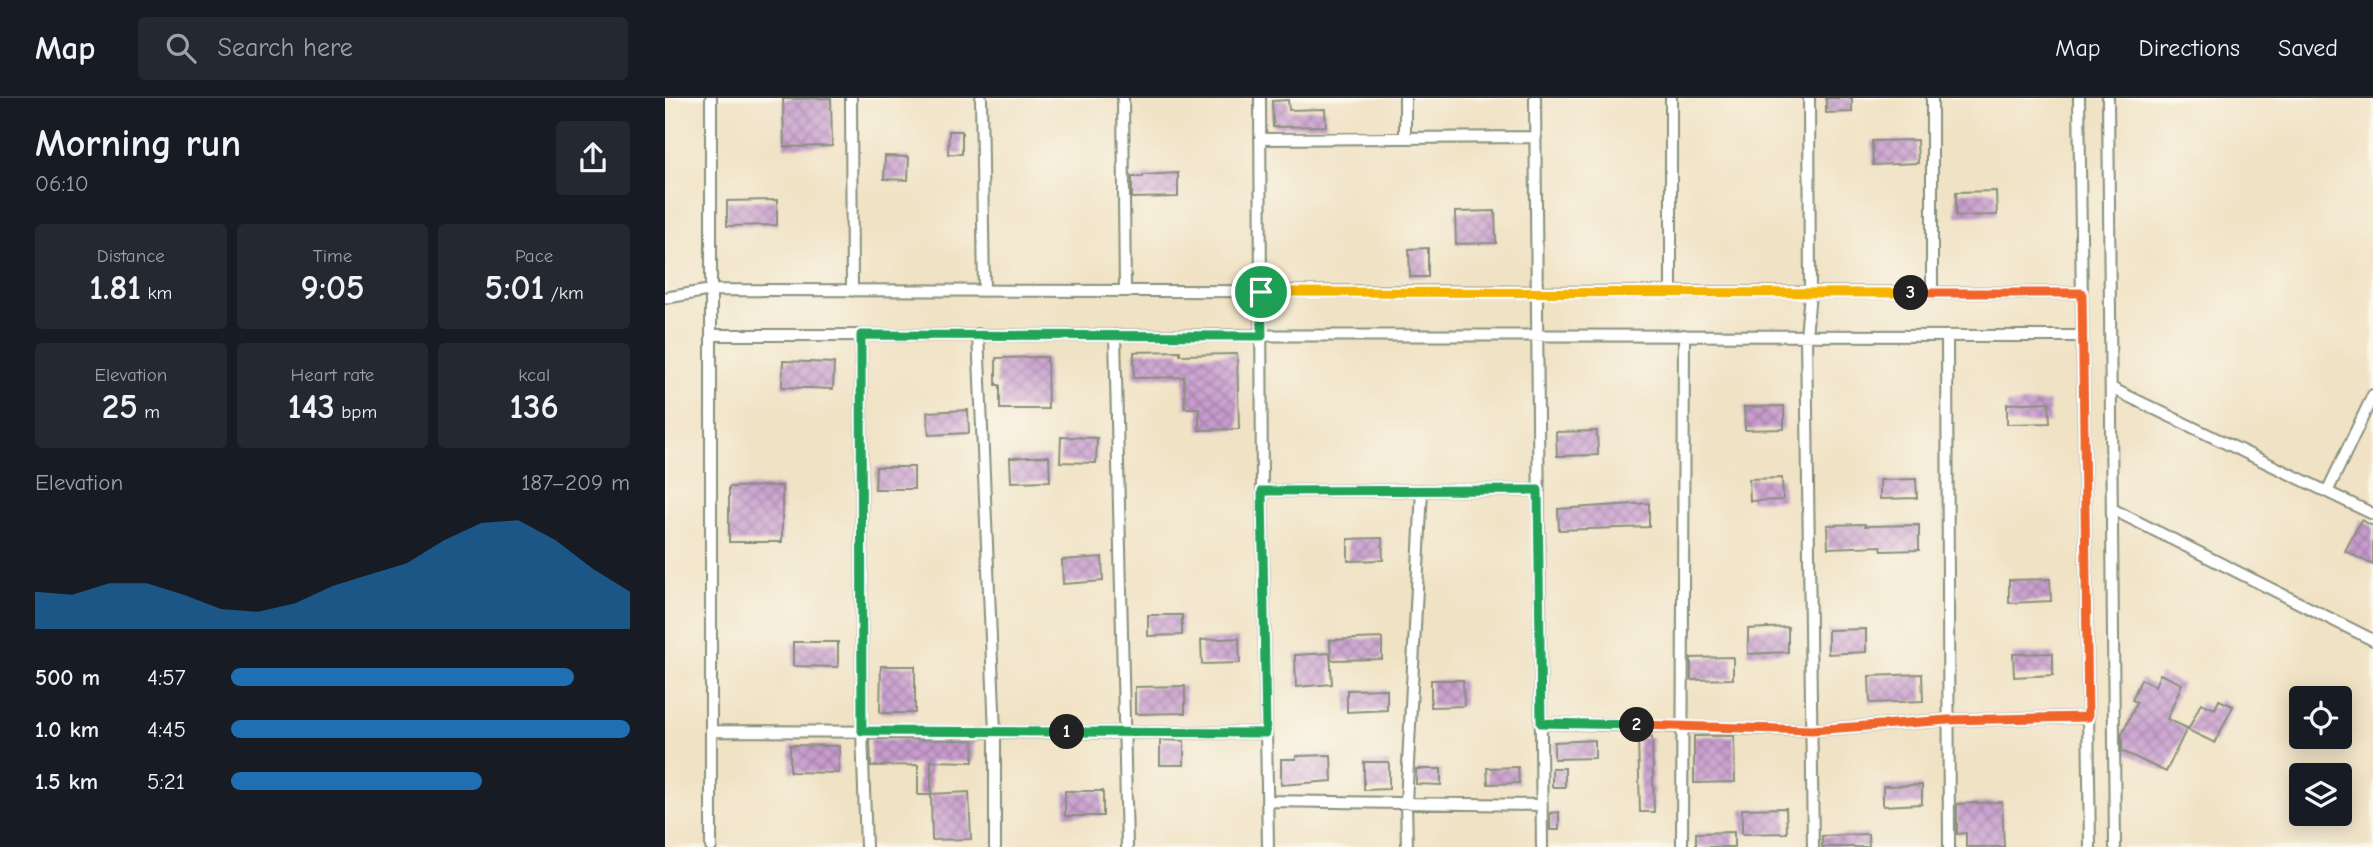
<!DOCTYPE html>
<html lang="en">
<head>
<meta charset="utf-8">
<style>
	:root { --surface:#171b24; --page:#242831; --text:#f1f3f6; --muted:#9ea1a6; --line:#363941; --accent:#1f6fb2 }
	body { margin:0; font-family:"Comic Neue",sans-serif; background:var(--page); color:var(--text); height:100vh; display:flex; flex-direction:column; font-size:26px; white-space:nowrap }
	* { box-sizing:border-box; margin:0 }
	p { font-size:23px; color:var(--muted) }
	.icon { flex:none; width:38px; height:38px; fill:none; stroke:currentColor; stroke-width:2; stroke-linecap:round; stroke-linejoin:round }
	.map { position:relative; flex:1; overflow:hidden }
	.drawer { display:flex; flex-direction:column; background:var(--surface); width:665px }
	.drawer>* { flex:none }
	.fabs { position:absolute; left:1624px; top:588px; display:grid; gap:14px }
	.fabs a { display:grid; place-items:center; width:63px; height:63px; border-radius:7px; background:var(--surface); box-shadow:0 4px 18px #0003; font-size:35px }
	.pin { position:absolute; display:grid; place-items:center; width:60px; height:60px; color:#fff; margin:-30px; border:4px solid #fff; border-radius:50%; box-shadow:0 2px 7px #0007 }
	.km { position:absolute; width:35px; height:35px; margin:-18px; border-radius:50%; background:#222; color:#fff; font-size:19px; line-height:35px; text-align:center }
	.round { display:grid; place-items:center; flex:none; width:74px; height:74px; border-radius:7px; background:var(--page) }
	.overview { display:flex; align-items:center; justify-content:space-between; height:119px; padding:0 35px }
	h1 { font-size:38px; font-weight:700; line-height:52px }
	.metrics { display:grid; grid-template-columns:repeat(3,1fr); gap:10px; height:119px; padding:7px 35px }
	.metrics div { display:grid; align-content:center; border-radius:7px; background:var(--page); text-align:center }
	.metrics b { font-size:35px; font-weight:700 }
	.metrics small { font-size:19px; font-weight:400 }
	.metrics p { font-size:19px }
	.chart { height:196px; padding:14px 35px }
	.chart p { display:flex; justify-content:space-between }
	.chart svg { width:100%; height:126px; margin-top:7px; fill:var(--accent); opacity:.7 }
	ul { padding:0 35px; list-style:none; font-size:23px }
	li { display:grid; grid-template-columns:112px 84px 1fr; align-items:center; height:52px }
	li i { height:18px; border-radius:9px; background:var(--accent) }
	header { display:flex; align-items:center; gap:42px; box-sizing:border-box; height:98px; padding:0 35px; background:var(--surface); border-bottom:2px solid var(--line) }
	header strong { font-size:33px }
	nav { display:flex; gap:38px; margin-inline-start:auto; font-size:24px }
	.search { width:490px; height:63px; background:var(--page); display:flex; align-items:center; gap:18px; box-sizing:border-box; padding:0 24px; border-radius:7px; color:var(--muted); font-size:26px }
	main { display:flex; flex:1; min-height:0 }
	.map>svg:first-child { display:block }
	.building { fill:url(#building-cross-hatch) }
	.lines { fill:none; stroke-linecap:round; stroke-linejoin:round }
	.street-casing { stroke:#88907c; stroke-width:14 }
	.street { stroke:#fff; stroke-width:10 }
	.split-1-casing { stroke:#fff; stroke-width:14 }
	.split-2-casing { stroke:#fff; stroke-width:14 }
	.split-3-casing { stroke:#fff; stroke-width:14 }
	.split-4-casing { stroke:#fff; stroke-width:14 }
	.split-1 { stroke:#22a559; stroke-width:9 }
	.split-2 { stroke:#22a559; stroke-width:9 }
	.split-3 { stroke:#f0652b; stroke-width:9 }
	.split-4 { stroke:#f5b400; stroke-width:9 }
</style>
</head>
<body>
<header>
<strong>Map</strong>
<div class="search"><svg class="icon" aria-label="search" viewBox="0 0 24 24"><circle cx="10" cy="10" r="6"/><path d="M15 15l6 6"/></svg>Search here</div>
<nav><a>Map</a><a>Directions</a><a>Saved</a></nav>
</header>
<main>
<section class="drawer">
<div class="overview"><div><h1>Morning run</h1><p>06:10</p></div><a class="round"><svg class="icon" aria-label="share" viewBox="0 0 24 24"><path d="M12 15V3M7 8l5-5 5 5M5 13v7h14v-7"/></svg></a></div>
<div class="metrics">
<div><p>Distance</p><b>1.81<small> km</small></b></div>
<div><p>Time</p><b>9:05</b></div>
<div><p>Pace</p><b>5:01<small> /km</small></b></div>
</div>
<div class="metrics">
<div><p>Elevation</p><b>25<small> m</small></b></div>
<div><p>Heart rate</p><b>143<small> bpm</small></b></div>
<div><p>kcal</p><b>136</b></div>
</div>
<div class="chart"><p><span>Elevation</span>187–209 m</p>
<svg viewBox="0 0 160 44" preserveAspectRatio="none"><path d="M0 44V31L10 32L20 28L30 28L40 32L50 37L60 38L70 35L80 29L90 25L100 21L110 13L120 7L130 6L140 13L150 23L160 31V44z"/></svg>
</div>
<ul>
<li><b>500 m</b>4:57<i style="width:86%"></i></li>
<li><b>1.0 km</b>4:45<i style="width:100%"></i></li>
<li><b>1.5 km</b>5:21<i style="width:63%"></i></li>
</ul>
</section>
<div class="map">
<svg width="1708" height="749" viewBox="0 0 1708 749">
	<defs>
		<pattern id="building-cross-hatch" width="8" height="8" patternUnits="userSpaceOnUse" patternTransform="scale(1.75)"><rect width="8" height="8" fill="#c79bcd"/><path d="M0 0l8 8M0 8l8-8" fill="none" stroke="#a180a7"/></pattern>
	</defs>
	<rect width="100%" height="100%" fill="#fbf7ec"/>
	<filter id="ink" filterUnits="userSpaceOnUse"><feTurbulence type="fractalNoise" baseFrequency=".0143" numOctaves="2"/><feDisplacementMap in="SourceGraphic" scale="14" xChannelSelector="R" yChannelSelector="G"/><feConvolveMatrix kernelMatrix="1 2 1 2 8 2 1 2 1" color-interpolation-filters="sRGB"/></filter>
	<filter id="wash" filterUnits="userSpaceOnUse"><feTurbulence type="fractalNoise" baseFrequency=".00686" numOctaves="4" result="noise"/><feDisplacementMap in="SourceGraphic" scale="28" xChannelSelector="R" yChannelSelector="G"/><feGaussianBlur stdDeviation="1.57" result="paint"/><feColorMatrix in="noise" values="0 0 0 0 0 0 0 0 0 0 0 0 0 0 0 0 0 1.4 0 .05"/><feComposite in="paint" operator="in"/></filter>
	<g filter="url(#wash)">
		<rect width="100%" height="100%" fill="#f0e2c4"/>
		<g id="blocks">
			<path class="building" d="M166,0L167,48L119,49L118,1Z
				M1161,0H1187V14L1161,15Z
				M623,2L624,12L660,11L661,28L608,29L607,3Z
				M284,33H297V56H283Z
				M1252,42L1253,65L1208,67L1207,43Z
				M220,58L244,59L243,82L219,81Z
				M513,75V99L467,100V79H478V77Z
				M1331,93L1332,117L1291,118V94Z
				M112,102V127L62,128V103Z
				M830,113L831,145L791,146L790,114Z
				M763,150V179H745L744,151Z
				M515,253V257L572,256L574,331L534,332V310H520L519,279L469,280V254Z
				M382,259L383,311H335V287H331V260Z
				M118,263L169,265L168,291L117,289Z
				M1384,304L1385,325L1342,326V306Z
				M1119,308V331L1080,332L1079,309Z
				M303,312L304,335L264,337L262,314Z
				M932,333L933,357L892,358L891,334Z
				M396,339L432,340L431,365L395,364Z
				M384,358L385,383L346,384L345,360Z
				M211,369H249V391H210Z
				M1117,380L1118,402L1085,403L1084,381Z
				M1251,381L1252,400L1215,401V382Z
				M117,388V444H64V389Z
				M984,405V429L894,432L893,411Z
				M1696,422L1708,428V467L1680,453Z
				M1200,426V428L1254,427V452L1217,453L1216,448L1163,450L1162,427Z
				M717,440L718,462L683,463V441Z
				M437,459L438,483L398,486L397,462Z
				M1385,481L1386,503L1344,505V482Z
				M483,517H517V537L483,538Z
				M1123,529V554L1083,556V531Z
				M1201,531V554L1163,556V532Z
				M574,540L575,565L537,566L536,542Z
				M717,540V561L666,562L665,542Z
				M128,544H173V569L128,568Z
				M665,555L667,586L631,589L630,557Z
				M1388,555V577L1349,579L1348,556Z
				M1068,559V581L1026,582V560Z
				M216,568H250V615H215Z
				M1257,576L1258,603L1205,605L1204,578Z
				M1495,576L1517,586L1502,621L1522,630L1501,674L1457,653V636L1472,604L1467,602L1476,581L1490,588Z
				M766,582H798L799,608L766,609Z
				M520,588V615L470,616V589Z
				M722,591V612L682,614V592Z
				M1554,602L1568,608L1550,645L1523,632L1536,605L1550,611Z
				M1029,638H1069L1070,684L1029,685Z
				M987,639L989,714H975L973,640Z
				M205,641L309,642L308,664L266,663V696L304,694L306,741L267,742L266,697H253V667L206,668Z
				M495,642L519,643V667H495Z
				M930,642V660L889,661V644Z
				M125,647L174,648V675L125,674Z
				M666,657L667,683L616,687V661H631V658Z
				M699,664H724V691L699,692Z
				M853,669L854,685L823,686L822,670Z
				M887,670H900V689H887Z
				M751,671H776V687L751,686Z
				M1257,687V706L1218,708V688Z
				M400,693H438V718H400Z
				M1337,704L1339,749H1301V735L1292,736V706Z
				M1121,710L1122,735L1077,736V711Z
				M894,714V732H885V715Z
				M1069,734V749H1031V735Z
				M1203,736L1204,749H1157V738Z"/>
		</g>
	</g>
	<g filter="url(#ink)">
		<use href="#blocks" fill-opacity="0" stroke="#88907c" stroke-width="2"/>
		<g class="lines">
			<defs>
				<path id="street" d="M186,0L187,193
					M316,0L319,193
					M458,0L460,193
					M595,0L597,393L603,749
					M740,0V40
					M870,0L877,749
					M1006,0V195
					M1144,0L1145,195L1141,238L1148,749
					M1414,0L1425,749
					M1443,0L1450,749
					M595,41L871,39
					M1267,195V0
					M0,200L46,192L1417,195
					M313,236L330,634V749
					M46,237L1417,238
					M196,237L197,633L201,749
					M450,237L462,749
					M1282,238L1284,749
					M1446,290L1708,416
					M597,393L873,392
					M1662,394L1708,297
					M1447,411L1708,542
					M876,625L1147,632L1283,622L1423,619
					M46,633L601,635
					M602,703L877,707
					M46,749V0
					M742,749L741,705L757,392
					M1017,749L1019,237"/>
			</defs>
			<use href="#street" class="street-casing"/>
			<use href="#street" class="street"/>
		</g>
	</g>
	<g class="lines" filter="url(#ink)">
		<defs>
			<path id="split-1" d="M402,634L197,633L196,237L597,238L596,194"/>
			<path id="split-2" d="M402,634L601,635L597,393L873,392L876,625L972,627"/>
			<path id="split-3" d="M972,627L1147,632L1283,622L1423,619L1417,195H1246"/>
			<path id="split-4" d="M596,194L1246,195"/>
		</defs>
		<use href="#split-1" class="split-1-casing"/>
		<use href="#split-2" class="split-2-casing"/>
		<use href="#split-3" class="split-3-casing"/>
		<use href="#split-4" class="split-4-casing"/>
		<use href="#split-1" class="split-1"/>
		<use href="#split-2" class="split-2"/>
		<use href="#split-3" class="split-3"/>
		<use href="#split-4" class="split-4"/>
	</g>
</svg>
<div class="fabs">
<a><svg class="icon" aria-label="locate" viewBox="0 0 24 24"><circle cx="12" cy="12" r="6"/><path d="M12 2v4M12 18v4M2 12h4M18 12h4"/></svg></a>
<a><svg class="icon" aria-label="layers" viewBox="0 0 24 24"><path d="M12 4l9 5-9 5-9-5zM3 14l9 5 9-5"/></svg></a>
</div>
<div class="pin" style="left:596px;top:194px;background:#1e9e55"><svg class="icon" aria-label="arrive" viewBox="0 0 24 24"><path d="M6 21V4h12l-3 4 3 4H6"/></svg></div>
<b class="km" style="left:402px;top:634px">1</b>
<b class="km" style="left:972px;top:627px">2</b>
<b class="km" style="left:1246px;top:195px">3</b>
</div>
</main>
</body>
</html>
